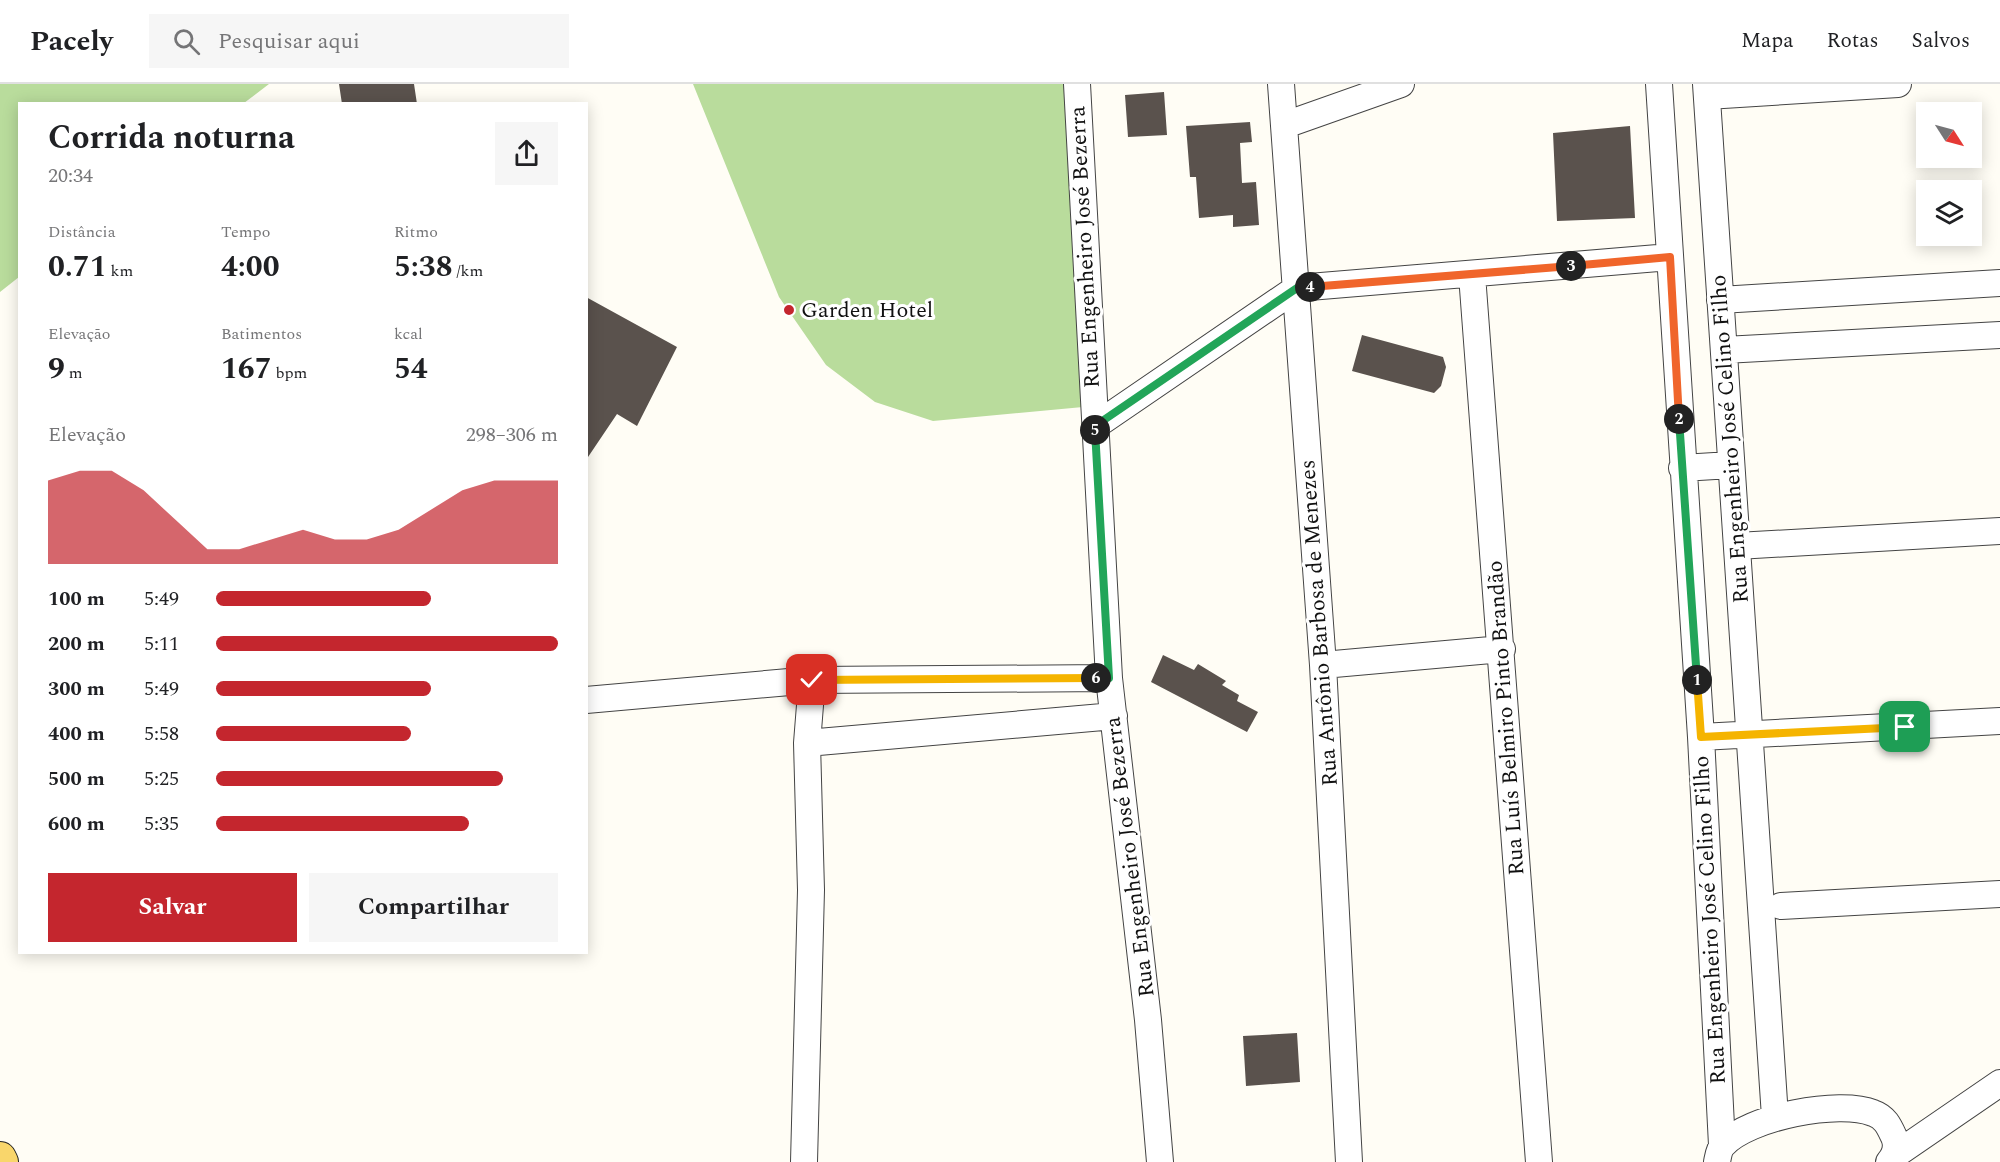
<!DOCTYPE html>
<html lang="pt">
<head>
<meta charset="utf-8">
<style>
	:root { --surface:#fff; --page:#f6f6f6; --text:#202124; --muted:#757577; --line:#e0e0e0; --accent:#c4262e }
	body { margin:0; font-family:Spectral,serif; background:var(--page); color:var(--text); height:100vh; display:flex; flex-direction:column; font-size:22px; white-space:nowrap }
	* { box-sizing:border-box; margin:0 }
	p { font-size:20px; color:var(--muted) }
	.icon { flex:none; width:33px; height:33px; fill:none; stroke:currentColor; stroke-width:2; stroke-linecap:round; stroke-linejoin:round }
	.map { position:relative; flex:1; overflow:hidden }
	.panel { position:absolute; left:18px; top:18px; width:570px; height:852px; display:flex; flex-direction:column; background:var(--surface); border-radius:0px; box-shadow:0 3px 15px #0003 }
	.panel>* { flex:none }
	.needle { width:39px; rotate:126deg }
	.fabs { position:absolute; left:1916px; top:18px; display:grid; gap:12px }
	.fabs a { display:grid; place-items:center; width:66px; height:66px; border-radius:0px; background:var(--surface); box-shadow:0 3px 15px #0003; font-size:30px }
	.pin { position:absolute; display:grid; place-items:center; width:51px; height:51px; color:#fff; margin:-26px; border-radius:12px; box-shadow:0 3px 9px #0006 }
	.km { position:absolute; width:30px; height:30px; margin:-15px; border-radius:50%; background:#222; color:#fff; font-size:16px; line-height:30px; text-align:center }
	.round { display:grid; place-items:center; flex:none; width:63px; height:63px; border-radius:0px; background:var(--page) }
	.head { display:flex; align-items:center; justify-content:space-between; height:102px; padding:0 30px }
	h1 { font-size:33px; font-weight:700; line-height:45px }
	.stats { display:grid; grid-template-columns:repeat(3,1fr); gap:9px; height:102px; padding:6px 30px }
	.stats div { display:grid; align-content:center }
	.stats b { font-size:30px; font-weight:700 }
	.stats small { font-size:16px; font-weight:400 }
	.stats p { font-size:16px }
	.chart { height:168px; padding:12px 30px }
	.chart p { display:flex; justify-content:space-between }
	.chart svg { width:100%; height:108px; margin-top:6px; fill:var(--accent); opacity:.7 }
	.primary-button { display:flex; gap:12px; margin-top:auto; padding:12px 30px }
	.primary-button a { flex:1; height:69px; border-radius:0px; background:var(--accent); color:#fff; font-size:24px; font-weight:700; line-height:69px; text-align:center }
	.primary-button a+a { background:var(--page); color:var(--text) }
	ul { padding:0 30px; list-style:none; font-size:20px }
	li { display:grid; grid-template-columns:96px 72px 1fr; align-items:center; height:45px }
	li i { height:15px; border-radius:8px; background:var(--accent) }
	header { display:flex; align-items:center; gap:36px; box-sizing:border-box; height:84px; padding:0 30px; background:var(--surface); border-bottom:2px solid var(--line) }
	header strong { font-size:28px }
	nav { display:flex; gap:33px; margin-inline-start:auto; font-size:21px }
	.search { width:420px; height:54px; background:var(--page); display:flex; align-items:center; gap:15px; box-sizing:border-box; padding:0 21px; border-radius:0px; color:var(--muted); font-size:22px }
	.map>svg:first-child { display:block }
	.forest { fill:#b9dc9c }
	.building { fill:#5a524d }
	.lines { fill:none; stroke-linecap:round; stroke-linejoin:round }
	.minor-casing { stroke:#444; stroke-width:28 }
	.major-casing { stroke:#222; stroke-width:34 }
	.minor { stroke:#fff; stroke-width:26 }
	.major { stroke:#f9d66b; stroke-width:32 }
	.split-1-casing { stroke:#fff; stroke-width:12 }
	.split-2-casing { stroke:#fff; stroke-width:12 }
	.split-3-casing { stroke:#fff; stroke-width:12 }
	.split-4-casing { stroke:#fff; stroke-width:12 }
	.split-5-casing { stroke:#fff; stroke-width:12 }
	.split-6-casing { stroke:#fff; stroke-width:12 }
	.split-7-casing { stroke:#fff; stroke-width:12 }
	.split-1 { stroke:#f5b400; stroke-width:8 }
	.split-2 { stroke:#22a559; stroke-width:8 }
	.split-3 { stroke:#f0652b; stroke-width:8 }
	.split-4 { stroke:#f0652b; stroke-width:8 }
	.split-5 { stroke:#22a559; stroke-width:8 }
	.split-6 { stroke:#22a559; stroke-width:8 }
	.split-7 { stroke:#f5b400; stroke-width:8 }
	.poi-dot { fill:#c4262e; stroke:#fff; stroke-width:2 }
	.labels { text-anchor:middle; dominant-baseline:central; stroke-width:6; stroke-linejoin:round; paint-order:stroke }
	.street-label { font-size:22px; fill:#111; stroke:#fff }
	.poi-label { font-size:22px; fill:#111; stroke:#fff; text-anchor:start }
</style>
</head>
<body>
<header>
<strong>Pacely</strong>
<div class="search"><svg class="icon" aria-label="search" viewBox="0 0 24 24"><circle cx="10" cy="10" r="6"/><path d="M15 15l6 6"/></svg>Pesquisar aqui</div>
<nav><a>Mapa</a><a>Rotas</a><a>Salvos</a></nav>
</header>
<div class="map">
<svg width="2000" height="1078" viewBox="0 0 2000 1078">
	<rect width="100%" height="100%" fill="#fffdf5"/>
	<path class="forest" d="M0,0H269L244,19L20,20L19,193L0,208Z
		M693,0H1064L1083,323L933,337L875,318L826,281L779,213Z"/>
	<path class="building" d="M339,0H414L417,20H342Z
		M1164,8L1167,51L1128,53L1125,11Z
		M1250,38L1252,58L1240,59L1242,99L1256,98L1259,141L1233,143V131L1199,134L1196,93H1190L1186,42Z
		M1630,42L1635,134L1557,137L1553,49Z
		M586,213L677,263L637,342L617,330L586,376Z
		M1362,251L1443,273L1446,283L1441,302L1434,309L1352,287Z
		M1163,571L1194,586L1198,580L1226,597L1222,601L1239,611L1237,617L1258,628L1247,648L1151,598Z
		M1297,949L1300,998L1246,1002L1243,952Z"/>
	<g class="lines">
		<defs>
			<path id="minor" d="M1077,0L1109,594L1148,936L1160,1078
				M1281,0L1323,581L1349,1078
				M1659,0L1701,653L1722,1061
				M1706,0L1775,1033
				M1707,12L1898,0
				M1285,41L1401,0
				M1472,191L1539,1078
				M1720,216L2000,199
				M1724,266L2000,251
				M1095,342L1297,204L1670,173
				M1682,384L1731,381
				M1737,462L2000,447
				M1323,581L1502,565
				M812,596L1109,594
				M586,616L812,596L807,659L811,806L804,1078
				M1701,653L2000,637
				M807,659L1114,632
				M1781,822L2000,810
				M1895,1071L2000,999
				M1717,1078C1718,1073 1719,1065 1723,1061C1748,1033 1840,1015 1873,1029C1885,1033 1889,1042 1894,1053C1898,1062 1895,1071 1889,1078"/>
			<path id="major" d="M0,1074L2,1078"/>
		</defs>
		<use href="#minor" class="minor-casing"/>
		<use href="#major" class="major-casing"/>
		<use href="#minor" class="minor"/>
		<use href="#major" class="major"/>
	</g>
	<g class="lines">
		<defs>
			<path id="split-1" d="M1697,596L1701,653L1905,643"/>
			<path id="split-2" d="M1679,335L1697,596"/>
			<path id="split-3" d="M1571,182L1670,173L1679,335"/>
			<path id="split-4" d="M1310,203L1571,182"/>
			<path id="split-5" d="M1095,346V342L1297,204L1310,203"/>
			<path id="split-6" d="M1095,346L1109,594H1096"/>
			<path id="split-7" d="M812,596L1096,594"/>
		</defs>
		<use href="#split-1" class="split-1-casing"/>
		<use href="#split-2" class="split-2-casing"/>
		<use href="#split-3" class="split-3-casing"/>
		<use href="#split-4" class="split-4-casing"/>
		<use href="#split-5" class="split-5-casing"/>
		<use href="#split-6" class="split-6-casing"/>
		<use href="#split-7" class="split-7-casing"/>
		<use href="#split-1" class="split-1"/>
		<use href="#split-2" class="split-2"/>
		<use href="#split-3" class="split-3"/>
		<use href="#split-4" class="split-4"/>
		<use href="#split-5" class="split-5"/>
		<use href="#split-6" class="split-6"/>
		<use href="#split-7" class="split-7"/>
	</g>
	<circle class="poi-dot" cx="789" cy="226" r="6"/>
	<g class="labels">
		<g class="street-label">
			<text transform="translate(1085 163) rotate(-93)">Rua Engenheiro José Bezerra</text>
			<text transform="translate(1730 355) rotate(-94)">Rua Engenheiro José Celino Filho</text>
			<text transform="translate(1319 539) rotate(-94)">Rua Antônio Barbosa de Menezes</text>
			<text transform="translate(1506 634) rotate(-94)">Rua Luís Belmiro Pinto Brandão</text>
			<text transform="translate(1130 773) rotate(-97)">Rua Engenheiro José Bezerra</text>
			<text transform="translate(1710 836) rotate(-93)">Rua Engenheiro José Celino Filho</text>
		</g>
		<g class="poi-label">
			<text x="801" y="226">Garden Hotel</text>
		</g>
	</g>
</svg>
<div class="fabs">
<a><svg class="needle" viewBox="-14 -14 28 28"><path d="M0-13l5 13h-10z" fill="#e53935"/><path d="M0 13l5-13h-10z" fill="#757577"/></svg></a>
<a><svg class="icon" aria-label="layers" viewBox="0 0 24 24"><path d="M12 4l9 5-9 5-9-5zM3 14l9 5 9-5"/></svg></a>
</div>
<div class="pin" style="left:1905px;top:643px;background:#1e9e55"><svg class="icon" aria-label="arrive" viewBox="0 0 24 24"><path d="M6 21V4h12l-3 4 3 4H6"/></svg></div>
<div class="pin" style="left:812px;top:596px;background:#d93025"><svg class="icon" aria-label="check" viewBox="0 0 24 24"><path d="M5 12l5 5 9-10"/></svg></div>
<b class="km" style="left:1697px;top:596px">1</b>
<b class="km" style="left:1679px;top:335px">2</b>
<b class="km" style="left:1571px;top:182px">3</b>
<b class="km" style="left:1310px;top:203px">4</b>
<b class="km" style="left:1095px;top:346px">5</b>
<b class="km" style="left:1096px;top:594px">6</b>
<section class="panel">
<div class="head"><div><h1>Corrida noturna</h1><p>20:34</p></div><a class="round"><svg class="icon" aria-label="share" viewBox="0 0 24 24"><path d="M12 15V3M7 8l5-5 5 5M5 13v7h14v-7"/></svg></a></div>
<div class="stats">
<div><p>Distância</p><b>0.71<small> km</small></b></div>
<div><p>Tempo</p><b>4:00</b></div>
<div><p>Ritmo</p><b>5:38<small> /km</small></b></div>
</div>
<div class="stats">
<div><p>Elevação</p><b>9<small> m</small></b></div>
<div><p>Batimentos</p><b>167<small> bpm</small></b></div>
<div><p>kcal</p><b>54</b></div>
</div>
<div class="chart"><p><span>Elevação</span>298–306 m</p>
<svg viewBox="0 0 160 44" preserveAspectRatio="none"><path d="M0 44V10L10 6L20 6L30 14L40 26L50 38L60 38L70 34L80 30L90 34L100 34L110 30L120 22L130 14L140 10L150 10L160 10V44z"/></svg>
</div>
<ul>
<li><b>100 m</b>5:49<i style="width:63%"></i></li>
<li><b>200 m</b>5:11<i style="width:100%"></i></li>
<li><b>300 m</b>5:49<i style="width:63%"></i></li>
<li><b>400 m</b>5:58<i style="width:57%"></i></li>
<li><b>500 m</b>5:25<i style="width:84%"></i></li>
<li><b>600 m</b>5:35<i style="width:74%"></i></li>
</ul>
<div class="primary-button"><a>Salvar</a><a>Compartilhar</a></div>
</section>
</div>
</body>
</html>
